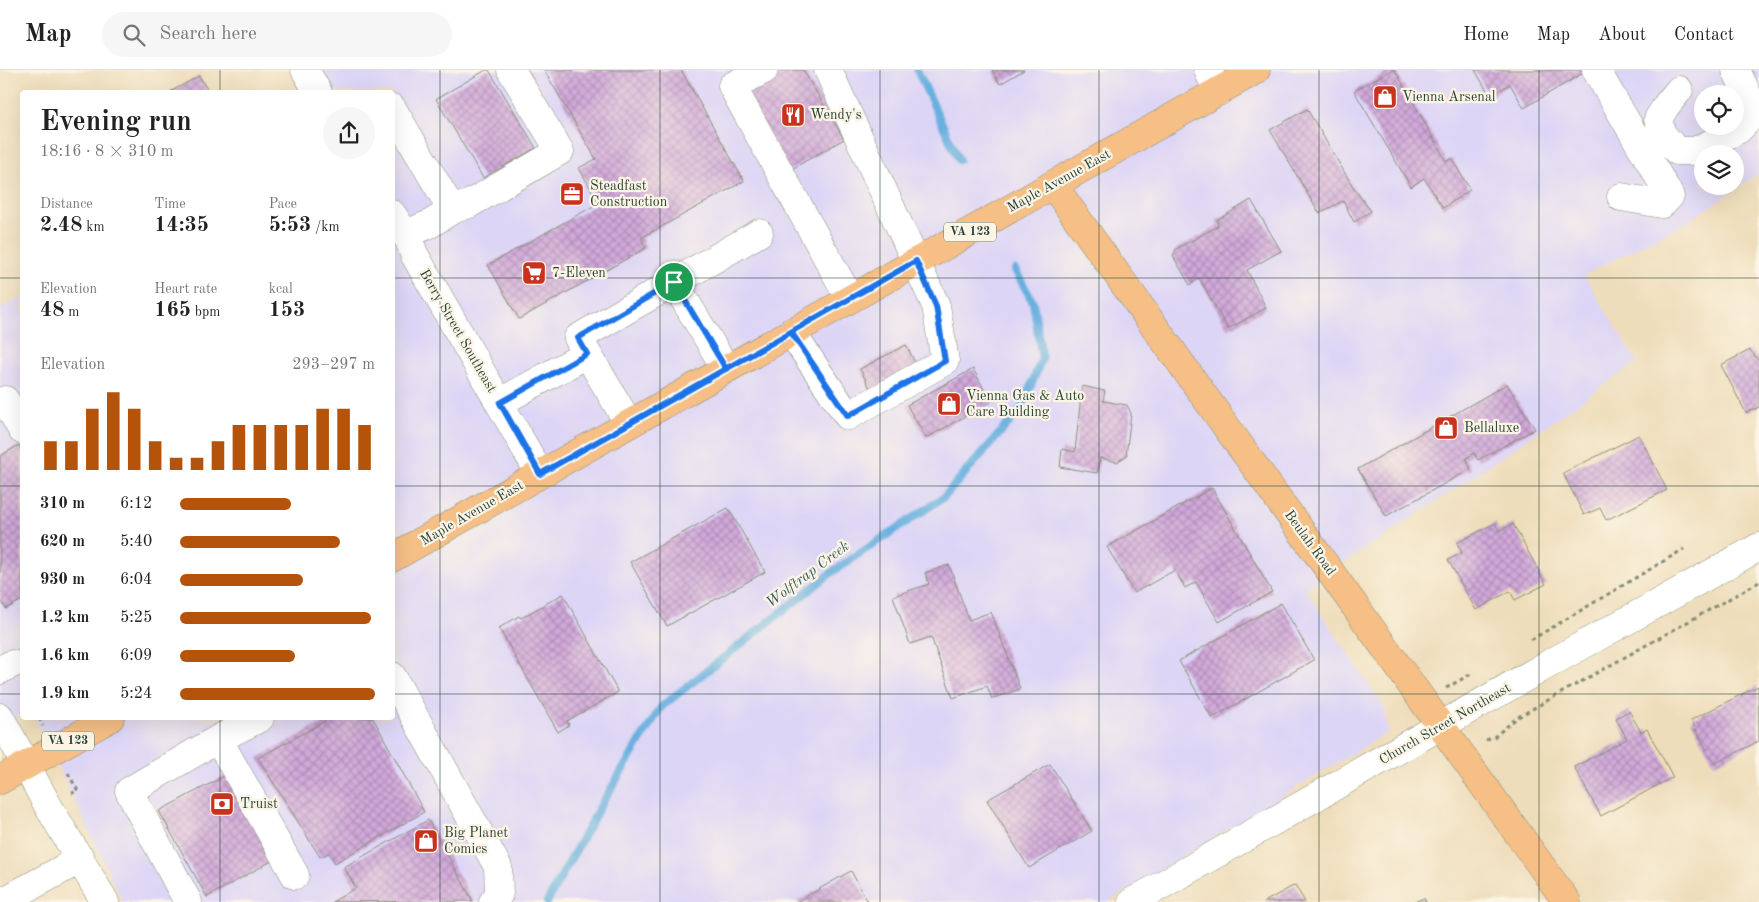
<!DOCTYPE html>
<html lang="en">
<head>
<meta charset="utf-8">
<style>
	:root { --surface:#fff; --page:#f6f6f6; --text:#222; --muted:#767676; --line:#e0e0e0; --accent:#b45309 }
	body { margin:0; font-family:"Old Standard TT",serif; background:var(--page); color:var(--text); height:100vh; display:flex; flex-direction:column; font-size:19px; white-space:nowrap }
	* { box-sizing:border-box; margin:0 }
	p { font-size:16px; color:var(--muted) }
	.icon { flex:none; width:28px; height:28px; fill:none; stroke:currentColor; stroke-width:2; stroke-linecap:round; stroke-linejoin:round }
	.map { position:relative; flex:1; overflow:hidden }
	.panel { position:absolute; left:20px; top:20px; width:375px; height:630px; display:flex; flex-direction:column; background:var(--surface); border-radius:5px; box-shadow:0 5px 20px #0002 }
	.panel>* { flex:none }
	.controls { position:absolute; left:1694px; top:15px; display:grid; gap:10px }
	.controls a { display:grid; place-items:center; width:50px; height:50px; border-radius:50%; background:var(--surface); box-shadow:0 5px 20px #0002; font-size:25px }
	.pin { position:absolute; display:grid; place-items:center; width:42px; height:42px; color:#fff; margin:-21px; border:2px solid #fff; border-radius:50%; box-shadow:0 1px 5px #0007 }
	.round { display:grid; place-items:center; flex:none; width:52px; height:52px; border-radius:26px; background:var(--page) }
	.overview { display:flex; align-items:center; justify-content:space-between; height:85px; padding:0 20px }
	h1 { font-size:28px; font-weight:700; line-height:38px }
	.figures { display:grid; grid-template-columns:repeat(3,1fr); gap:8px; height:85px; padding:5px 20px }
	.figures div { display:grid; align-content:center }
	.figures b { font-size:21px; font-weight:700 }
	.figures small { font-size:14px; font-weight:400 }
	.figures p { font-size:14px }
	.chart { height:140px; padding:10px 20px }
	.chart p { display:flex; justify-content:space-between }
	.chart svg { width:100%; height:90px; margin-top:5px; stroke:var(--accent); stroke-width:6 }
	ul { padding:0 20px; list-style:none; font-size:16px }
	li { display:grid; grid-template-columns:80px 60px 1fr; align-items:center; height:38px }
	li i { height:12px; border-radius:6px; background:var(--accent) }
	header { display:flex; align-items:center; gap:30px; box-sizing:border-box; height:70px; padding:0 25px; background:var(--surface); border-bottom:1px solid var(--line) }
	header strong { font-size:24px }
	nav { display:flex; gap:28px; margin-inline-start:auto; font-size:18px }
	.search { width:350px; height:45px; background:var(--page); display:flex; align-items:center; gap:12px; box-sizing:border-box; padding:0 18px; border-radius:28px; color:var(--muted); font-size:19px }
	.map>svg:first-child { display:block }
	.built { fill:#ddd5f6; fill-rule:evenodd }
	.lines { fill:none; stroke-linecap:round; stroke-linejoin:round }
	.stream { stroke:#67b0df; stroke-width:8 }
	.building { fill:url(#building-cross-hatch) }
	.minor-casing { stroke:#868d77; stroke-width:29 }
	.major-casing { stroke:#868d77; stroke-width:29 }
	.path { stroke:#868d77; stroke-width:3; stroke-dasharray:4 4; stroke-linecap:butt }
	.minor { stroke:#fff; stroke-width:28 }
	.major { stroke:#f5bf86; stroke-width:28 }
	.route-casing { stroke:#fff; stroke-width:10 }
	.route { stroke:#1a73e8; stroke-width:6 }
	.grid { fill:none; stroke:#1f3d34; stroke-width:1; stroke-opacity:0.55 }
	.labels { text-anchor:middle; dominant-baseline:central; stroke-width:4.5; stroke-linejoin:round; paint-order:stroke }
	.shield { fill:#fcf5e5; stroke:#617469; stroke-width:1 }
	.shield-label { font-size:12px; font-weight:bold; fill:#1f3d34 }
	.poi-label { font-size:14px; fill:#1f3d34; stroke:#fcf5e5; text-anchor:start }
	.street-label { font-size:14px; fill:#1f3d34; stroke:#fcf5e5 }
	.water-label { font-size:15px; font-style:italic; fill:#315a5f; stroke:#fcf5e5 }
</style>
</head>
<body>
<header>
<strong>Map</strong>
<div class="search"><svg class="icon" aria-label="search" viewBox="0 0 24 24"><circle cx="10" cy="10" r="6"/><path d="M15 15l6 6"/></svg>Search here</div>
<nav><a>Home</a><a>Map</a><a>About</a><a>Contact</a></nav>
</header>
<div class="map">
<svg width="1759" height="832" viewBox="0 0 1759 832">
	<defs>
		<pattern id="building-cross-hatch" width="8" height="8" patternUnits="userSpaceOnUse" patternTransform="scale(1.25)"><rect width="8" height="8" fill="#d2a9da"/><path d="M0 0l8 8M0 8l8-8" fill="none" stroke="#aa8bb2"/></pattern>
	</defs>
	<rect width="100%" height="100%" fill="#fcf5e5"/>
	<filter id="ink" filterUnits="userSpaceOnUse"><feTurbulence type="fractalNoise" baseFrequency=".02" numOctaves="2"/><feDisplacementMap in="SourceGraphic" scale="10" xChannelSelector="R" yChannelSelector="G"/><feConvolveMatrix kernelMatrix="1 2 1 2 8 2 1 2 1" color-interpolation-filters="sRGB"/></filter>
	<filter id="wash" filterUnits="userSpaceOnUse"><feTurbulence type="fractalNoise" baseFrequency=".0096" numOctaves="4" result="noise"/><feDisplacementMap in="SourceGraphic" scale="20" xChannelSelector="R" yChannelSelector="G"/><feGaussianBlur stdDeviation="1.12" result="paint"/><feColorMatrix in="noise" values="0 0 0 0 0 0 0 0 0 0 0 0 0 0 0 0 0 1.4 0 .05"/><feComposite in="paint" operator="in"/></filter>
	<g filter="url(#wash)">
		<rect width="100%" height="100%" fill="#eeddba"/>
		<path class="built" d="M305,0H1759V103L1689,151L1584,205L1637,292L1477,404L1305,519L1385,639L1388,662L1108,832H123L35,648H392V22H318ZM1702,24H1735V56H1702ZM1702,84H1735V116H1702Z
			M22,227V644L0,656V239Z"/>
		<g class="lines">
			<path class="stream" d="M917,0L959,90
				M547,832L598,740L661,637L835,500L944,427L1022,338L1042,288L1033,232L1015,200"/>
		</g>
		<g id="blocks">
			<path class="building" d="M486,0H489L536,78L483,108L436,29Z
				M544,0H681L744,111L641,168L646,178L519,249L488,195L599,133L579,98L596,89Z
				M778,0H803L844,69L790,100L743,20Z
				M992,0H1024L1000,14Z
				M1391,0H1395L1446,91L1452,89L1470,120L1443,138L1424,108L1411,117L1354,21Z
				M1475,0H1588L1524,38L1510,14L1490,26Z
				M199,6L209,22H170Z
				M1307,39L1355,120L1371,141L1354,152L1343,131L1319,143L1270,60Z
				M1251,130L1281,181L1247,200L1266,238L1228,259L1199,208L1190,215L1173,186L1176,179L1218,156L1217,150Z
				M906,275L918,298L872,322L860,299Z
				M1750,280L1759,291V337L1746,343L1721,295Z
				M973,299L991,332L926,368L907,335Z
				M1507,314L1535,359L1478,390L1474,383L1466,388L1471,399L1386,446L1358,399Z
				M1082,316L1105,321L1103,331L1127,335L1131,343L1126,386L1117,392L1100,388L1097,403L1060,397L1062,379L1075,382Z
				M1639,365L1667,420L1606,450L1600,438L1584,445L1563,403Z
				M19,375L22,381V530L6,539L0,529V386Z
				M1212,418L1272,522L1219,552L1196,512L1185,518L1175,500L1134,523L1107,477Z
				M728,438L765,502L667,556L630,492Z
				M1495,453L1499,461L1513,454L1546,514L1515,530L1510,521L1476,540L1448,490L1462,483L1457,473Z
				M949,495L969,550L991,542L1020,619L992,629L987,616L953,628L931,567L910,574L893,526L929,514L925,503Z
				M563,524L618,622L567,651L569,655L558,662L499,558L519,546L521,548Z
				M1281,533L1314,590L1212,648L1179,591Z
				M1758,616L1759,671L1714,694L1691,650Z
				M1629,641L1641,662L1647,659L1673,707L1601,746L1574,697L1627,669L1616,648Z
				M331,648H373L424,742L335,793L329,783L320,787L258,688Z
				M1050,694L1092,761L1029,798L987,730Z
				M230,703L277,788L207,827L159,741Z
				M428,750L473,831L332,832L356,818L344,797Z
				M851,801L868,832H796Z
				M1295,815L1305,832H1264Z
				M1424,828L1426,832H1414Z"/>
		</g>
	</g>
	<g filter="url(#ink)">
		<use href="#blocks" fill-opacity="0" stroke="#868d77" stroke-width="1"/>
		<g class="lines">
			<defs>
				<path id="minor" d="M305,0L318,22
					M764,0L732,16L850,229
					M1208,0L1218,22
					M1596,0L1670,126L1662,134L1621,127
					M1679,20L1666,36L1658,49L1662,64L1677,81H1695L1738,60L1751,47V32L1736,0
					M392,38L452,140
					M392,144L409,170L414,184L540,404
					M406,164L430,154L452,140L471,133L560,81L511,0
					M674,212L726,299
					M791,262L848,346L945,291L936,236L828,0
					M5,330L22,360
					M499,333L587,284
					M629,354L578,268L759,163
					M0,600L12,594
					M392,606L498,797L499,824L493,832
					M0,647L47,734L105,832
					M218,669L295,805
					M2,832L81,789
					M188,832L129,721L218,669L260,648
					M1132,832L1547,595L1759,477"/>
				<path id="major" d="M1053,115L1567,832
					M392,488L1256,0
					M0,710L110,648"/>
			</defs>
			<use href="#minor" class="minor-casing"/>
			<use href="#major" class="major-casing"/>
			<path class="path" d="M1531,570L1684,479
				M1446,618L1471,604
				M39,648L43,656
				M1486,670L1494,667L1518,647L1759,512
				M68,703L78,721L72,723"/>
			<use href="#minor" class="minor"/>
			<use href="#major" class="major"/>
		</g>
	</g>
	<g class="lines" filter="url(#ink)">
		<defs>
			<path id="route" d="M674,212L578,268L587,284L500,333L540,404L916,191L936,236L945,291L848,346L791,262L726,299L674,212"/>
		</defs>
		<use href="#route" class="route-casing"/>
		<use href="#route" class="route"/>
	</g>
	<path class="grid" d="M220,0V22M440,0V832M660,0V832M880,0V832M1099,0V832M1319,0V832M1539,0V832M0,208H22M392,208H1759M0,416H22M392,416H1759M0,624H22M392,624H1759M220,648V832"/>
	<defs>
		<symbol id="shop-square" viewBox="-11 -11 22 22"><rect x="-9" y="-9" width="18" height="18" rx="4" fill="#c8321e" stroke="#fcf5e5"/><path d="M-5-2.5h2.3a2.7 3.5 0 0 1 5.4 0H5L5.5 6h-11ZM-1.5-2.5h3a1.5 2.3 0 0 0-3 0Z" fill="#fff"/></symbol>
		<symbol id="restaurant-square" viewBox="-11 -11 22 22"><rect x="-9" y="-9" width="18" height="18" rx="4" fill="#c8321e" stroke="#fcf5e5"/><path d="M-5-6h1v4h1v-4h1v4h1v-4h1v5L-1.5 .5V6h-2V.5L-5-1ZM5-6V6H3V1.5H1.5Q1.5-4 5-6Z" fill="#fff"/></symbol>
		<symbol id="office-square" viewBox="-11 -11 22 22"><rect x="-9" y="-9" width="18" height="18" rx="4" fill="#c8321e" stroke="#fcf5e5"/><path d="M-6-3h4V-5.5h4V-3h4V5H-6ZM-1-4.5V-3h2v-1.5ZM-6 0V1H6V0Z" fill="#fff"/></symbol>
		<symbol id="supermarket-square" viewBox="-11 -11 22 22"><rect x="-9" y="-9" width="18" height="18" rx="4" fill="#c8321e" stroke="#fcf5e5"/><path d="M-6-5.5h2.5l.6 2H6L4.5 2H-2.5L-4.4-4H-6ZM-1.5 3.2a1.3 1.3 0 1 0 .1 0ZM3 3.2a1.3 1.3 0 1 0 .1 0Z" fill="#fff"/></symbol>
		<symbol id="bank-square" viewBox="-11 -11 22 22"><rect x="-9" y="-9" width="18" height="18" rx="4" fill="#c8321e" stroke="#fcf5e5"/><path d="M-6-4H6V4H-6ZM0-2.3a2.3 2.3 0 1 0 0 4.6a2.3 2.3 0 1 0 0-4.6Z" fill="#fff"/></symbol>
	</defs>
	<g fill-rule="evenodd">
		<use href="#shop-square" x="1371" y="13" width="28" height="28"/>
		<use href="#restaurant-square" x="779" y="31" width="28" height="28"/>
		<use href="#office-square" x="558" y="110" width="28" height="28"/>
		<use href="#supermarket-square" x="520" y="189" width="28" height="28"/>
		<use href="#shop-square" x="935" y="320" width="28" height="28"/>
		<use href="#shop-square" x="1432" y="344" width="28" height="28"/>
		<use href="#bank-square" x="208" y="720" width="28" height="28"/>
		<use href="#shop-square" x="412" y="757" width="28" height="28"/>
	</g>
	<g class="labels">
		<g class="shield">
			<rect x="944" y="152.5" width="52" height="19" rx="4"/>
			<rect x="42" y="661.5" width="52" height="19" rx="4"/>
		</g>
		<g class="shield-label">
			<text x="970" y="162">VA 123</text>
			<text x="68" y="671">VA 123</text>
		</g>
		<g class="poi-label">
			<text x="1402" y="27">Vienna Arsenal</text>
			<text x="810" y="45">Wendy's</text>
			<text x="590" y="116">Steadfast<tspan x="590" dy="16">Construction</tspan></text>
			<text x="552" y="203">7-Eleven</text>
			<text x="966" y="326">Vienna Gas &amp; Auto<tspan x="966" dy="16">Care Building</tspan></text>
			<text x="1464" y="358">Bellaluxe</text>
			<text x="240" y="734">Truist</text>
			<text x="444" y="763">Big Planet<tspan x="444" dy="16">Comics</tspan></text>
		</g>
		<g class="street-label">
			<text transform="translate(1059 111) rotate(-29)">Maple Avenue East</text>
			<text transform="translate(458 261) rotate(60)">Berry Street Southeast</text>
			<text transform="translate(472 443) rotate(-30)">Maple Avenue East</text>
			<text transform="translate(1310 473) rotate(54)">Beulah Road</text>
			<text transform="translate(1445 654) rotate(-30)">Church Street Northeast</text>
		</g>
		<g class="water-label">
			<text transform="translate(808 505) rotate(-37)">Wolftrap Creek</text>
		</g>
	</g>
</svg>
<div class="controls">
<a><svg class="icon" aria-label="locate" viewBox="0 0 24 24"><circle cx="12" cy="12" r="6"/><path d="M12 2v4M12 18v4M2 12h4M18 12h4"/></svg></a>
<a><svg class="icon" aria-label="layers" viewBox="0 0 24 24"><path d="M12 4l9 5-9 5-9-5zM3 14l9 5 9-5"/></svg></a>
</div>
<div class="pin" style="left:674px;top:212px;background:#1e9e55"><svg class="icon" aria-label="arrive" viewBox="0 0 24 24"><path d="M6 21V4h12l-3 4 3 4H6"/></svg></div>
<section class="panel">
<div class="overview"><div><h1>Evening run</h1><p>18:16 · 8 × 310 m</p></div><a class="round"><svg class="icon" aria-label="share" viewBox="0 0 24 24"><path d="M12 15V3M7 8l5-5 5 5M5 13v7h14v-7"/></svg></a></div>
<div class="figures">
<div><p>Distance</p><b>2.48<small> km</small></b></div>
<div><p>Time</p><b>14:35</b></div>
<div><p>Pace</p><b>5:53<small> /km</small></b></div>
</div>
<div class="figures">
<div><p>Elevation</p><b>48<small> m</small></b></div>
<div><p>Heart rate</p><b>165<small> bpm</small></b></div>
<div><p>kcal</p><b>153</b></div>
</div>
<div class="chart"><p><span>Elevation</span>293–297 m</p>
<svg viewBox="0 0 160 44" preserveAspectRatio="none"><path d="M5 44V30M15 44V30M25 44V14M35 44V6M45 44V14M55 44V30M65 44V38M75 44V38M85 44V30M95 44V22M105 44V22M115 44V22M125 44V22M135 44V14M145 44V14M155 44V22"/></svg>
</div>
<ul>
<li><b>310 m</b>6:12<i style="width:57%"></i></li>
<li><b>620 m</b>5:40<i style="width:82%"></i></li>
<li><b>930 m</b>6:04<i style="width:63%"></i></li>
<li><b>1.2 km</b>5:25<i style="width:98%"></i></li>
<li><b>1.6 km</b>6:09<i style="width:59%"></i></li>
<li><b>1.9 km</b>5:24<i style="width:100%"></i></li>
</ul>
</section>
</div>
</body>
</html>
